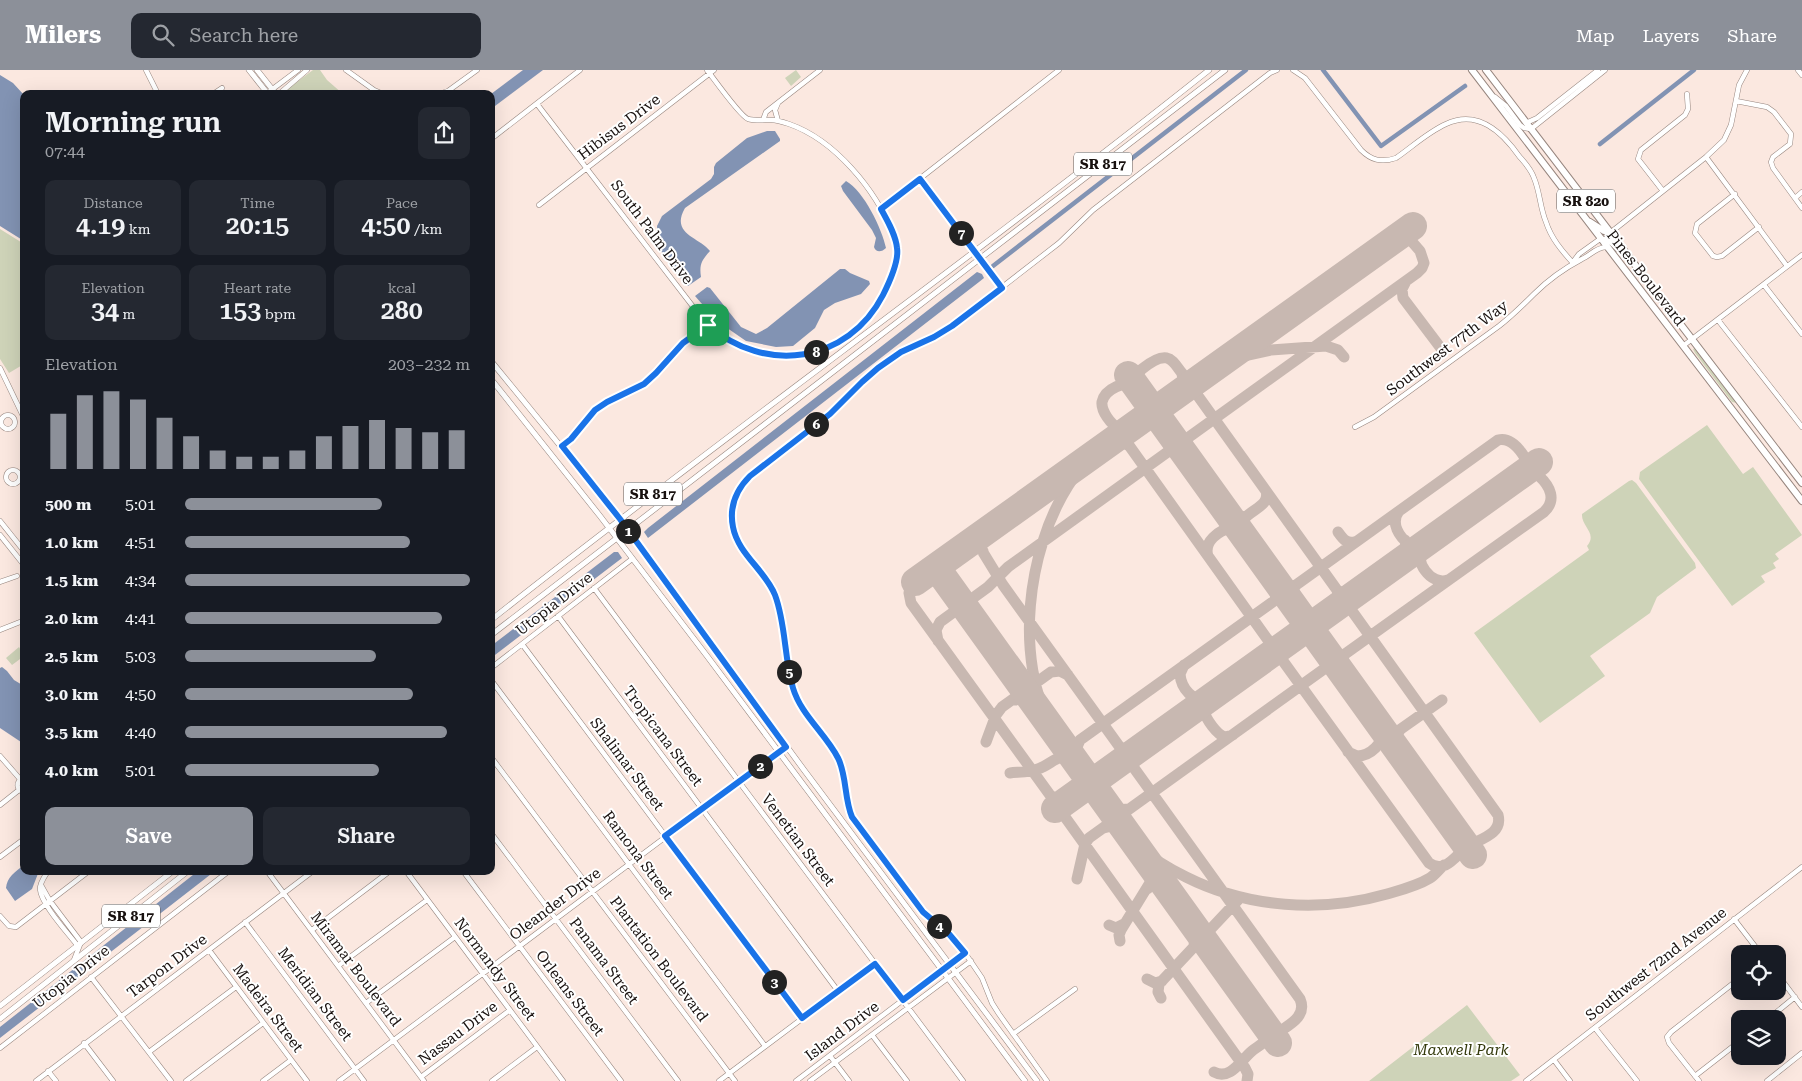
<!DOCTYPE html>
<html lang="en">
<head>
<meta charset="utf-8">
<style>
	:root { --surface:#171b24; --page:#242831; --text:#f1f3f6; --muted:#9ea1a6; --accent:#8c9099 }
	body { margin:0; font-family:"Roboto Serif",serif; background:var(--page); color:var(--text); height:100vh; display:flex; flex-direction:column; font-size:19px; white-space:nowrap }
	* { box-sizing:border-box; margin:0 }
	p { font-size:16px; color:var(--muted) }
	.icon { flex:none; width:28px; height:28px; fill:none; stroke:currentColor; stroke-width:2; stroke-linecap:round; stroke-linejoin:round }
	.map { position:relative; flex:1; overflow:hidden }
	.details { position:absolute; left:20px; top:20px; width:475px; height:785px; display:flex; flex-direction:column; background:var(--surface); border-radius:10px; box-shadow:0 5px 20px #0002 }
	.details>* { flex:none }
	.fabs { position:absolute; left:1731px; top:875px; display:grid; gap:10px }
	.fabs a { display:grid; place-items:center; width:55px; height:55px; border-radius:10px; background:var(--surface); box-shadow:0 5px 20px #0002; font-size:25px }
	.pin { position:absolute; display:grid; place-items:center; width:42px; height:42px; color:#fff; margin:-21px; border-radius:10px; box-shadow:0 2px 8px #0006 }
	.km { position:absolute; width:25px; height:25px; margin:-12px; border-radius:50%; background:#222; color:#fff; font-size:14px; line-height:25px; text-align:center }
	.round { display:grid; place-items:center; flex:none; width:52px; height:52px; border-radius:10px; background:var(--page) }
	.summary { display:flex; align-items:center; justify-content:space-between; height:85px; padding:0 25px }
	h1 { font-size:28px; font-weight:600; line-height:38px }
	.stats { display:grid; grid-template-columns:repeat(3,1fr); gap:8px; height:85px; padding:5px 25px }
	.stats div { display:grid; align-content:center; border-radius:10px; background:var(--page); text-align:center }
	.stats b { font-size:25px; font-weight:600 }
	.stats small { font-size:14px; font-weight:400 }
	.stats p { font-size:14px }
	.chart { height:140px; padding:10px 25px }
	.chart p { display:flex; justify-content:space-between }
	.chart svg { width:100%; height:90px; margin-top:5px; stroke:var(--accent); stroke-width:6 }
	.button { display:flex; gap:10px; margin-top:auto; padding:10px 25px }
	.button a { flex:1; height:58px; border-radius:10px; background:var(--accent); color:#fff; font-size:20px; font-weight:600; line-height:58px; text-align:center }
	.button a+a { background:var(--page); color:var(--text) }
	ul { padding:0 25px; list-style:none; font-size:16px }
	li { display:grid; grid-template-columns:80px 60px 1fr; align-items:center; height:38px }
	li i { height:12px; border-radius:6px; background:var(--accent) }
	header { display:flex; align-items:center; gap:30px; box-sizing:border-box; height:70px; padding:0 25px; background:var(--accent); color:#fff }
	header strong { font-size:24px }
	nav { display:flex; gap:28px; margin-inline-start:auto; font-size:18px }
	.search { width:350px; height:45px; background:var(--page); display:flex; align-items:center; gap:12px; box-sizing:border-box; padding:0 18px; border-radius:10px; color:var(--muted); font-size:19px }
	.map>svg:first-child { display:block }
	.green { fill:#ced3b8 }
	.water { fill:#8293b3 }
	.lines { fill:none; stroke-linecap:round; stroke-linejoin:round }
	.canal { stroke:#8293b3; stroke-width:4.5 }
	.taxiway { stroke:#c8b8b1; stroke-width:11 }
	.runway { stroke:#c8b8b1; stroke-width:28 }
	.minor-casing { stroke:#96857e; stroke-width:5.5 }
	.major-casing { stroke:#96857e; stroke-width:6 }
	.highway-casing { stroke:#96857e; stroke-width:8 }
	.minor { stroke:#fff; stroke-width:4.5 }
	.major { stroke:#fff; stroke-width:5 }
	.highway { stroke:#fff; stroke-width:6 }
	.route-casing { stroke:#fff; stroke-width:10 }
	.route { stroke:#1a73e8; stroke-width:6 }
	.labels { text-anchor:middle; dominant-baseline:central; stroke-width:4; stroke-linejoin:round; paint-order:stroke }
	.shield { fill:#fff; stroke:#5d5857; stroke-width:1 }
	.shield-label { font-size:14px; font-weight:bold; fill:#18110f }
	.street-label { font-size:15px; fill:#18110f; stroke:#fff }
	.park-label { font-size:15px; font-style:italic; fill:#33390b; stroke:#fff }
</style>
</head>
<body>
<header>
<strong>Milers</strong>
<div class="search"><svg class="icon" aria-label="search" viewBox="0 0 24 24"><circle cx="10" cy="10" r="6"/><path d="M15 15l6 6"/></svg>Search here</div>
<nav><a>Map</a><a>Layers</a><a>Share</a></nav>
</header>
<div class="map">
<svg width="1802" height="1011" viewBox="0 0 1802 1011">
	<rect width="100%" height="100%" fill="#fbe8e0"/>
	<path class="green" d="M313,0H320L327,10L343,24H289L286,20Z
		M796,0L801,7L791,16L785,8Z
		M0,159L24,174V294L9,303L0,289Z
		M1695,278L1737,333L1732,332L1695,283L1693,279Z
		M1707,355L1743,404L1753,397L1802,465L1775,484L1779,489L1773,493L1776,498L1761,506L1765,512L1732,536L1639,409L1640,402Z
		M1632,410L1636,413L1695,493L1696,498L1657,527L1650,543L1590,586L1605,606L1540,653L1474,563L1589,480L1587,476C1598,463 1581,457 1582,444L1629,411Z
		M19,577L24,586L12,595L6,588Z
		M1467,935L1520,1005L1511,1011H1369Z"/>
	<path class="water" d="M523,0H543L491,39V24Z
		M0,5L13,13L24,25V171L0,156Z
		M767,61H775L780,69V71L685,138C670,164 699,167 710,181C702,190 699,194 701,207L688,216L675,202L659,178L657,156L662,146L711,109L714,104V97L716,93L747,68Z
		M846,111C864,121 882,159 886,178C882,182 876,183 874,177L876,168L872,160L843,121L841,116Z
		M840,199H845L850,203L869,211L870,214L861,224L835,233L824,240L815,258L793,276L776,277L746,271L717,251L695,226L707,217L710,218L741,257L756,264L767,258Z
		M977,202L982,204L984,208L979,212L648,468L644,462L648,458Z
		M614,482H618L622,488L491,588V576Z
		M2,597L7,601L14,610L24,616V674L0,658V598Z
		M24,795V801H39L32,819L15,831L6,818C7,807 15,802 24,795Z
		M198,801H215L0,968V957Z"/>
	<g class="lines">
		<path class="canal" d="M1323,0L1381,76L1465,16
			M1600,74L1694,0
			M993,196L1246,0"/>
		<path class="taxiway" d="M1406,211L1402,219L1403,228L1443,281
			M1206,303L1240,287L1271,280L1326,276L1338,280L1344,287
			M1200,308L1195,318L1198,326L1337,520L1346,525L1355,523
			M1137,317C1135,310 1136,304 1142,299C1183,266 1171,317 1200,308
			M1180,322L1184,313L1182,304
			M1130,358L1126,366L1128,374L1268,570L1270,578L1267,587
			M1130,358C1126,359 1123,360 1119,358C1111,355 1101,341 1102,332C1105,319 1126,309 1137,317
			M1110,372L1120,370L1129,376
			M1399,441C1390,453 1399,467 1410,475H1422C1413,491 1431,516 1448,510
			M1224,460L1228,453L1229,444L1238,448L1246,446
			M1338,462C1343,469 1347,475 1357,471
			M1242,463C1235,440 1272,441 1266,421
			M980,466V472L981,479L1003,515L1119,676L1126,681H1135
			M960,481L972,475L983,481
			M1208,486C1203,472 1219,460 1231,458L1242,463
			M1404,488L1407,481L1405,470
			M915,512L909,523L911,533L1050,725L1058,731L1067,730
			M1291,532V522L1296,515
			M1335,538L1339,529L1337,520
			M1268,570L1276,575L1284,574L1281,581L1283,591
			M938,571L936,560L940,552L988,517L1008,497L1169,381L1178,380L1185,384L1184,376L1189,367L1417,203L1422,198L1424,193L1420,181L1407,166H1401L1393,170
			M1267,587L1277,586L1283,591L1429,793C1446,805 1457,783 1468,776C1480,769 1503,764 1498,745L1352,541L1350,532L1355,523
			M1184,595L1180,604C1181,618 1193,633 1208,629
			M1341,601L1340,593L1345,584
			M1208,629C1205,633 1203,636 1204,641C1206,649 1217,665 1225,667L1233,665
			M1013,630L1026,629L1037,638
			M1189,642L1199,641L1206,646
			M1052,658C1014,589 1027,481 1068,416C1076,403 1086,392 1098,381
			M1382,659L1390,662L1398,661L1442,630
			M986,672L996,645L1002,637L1051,602L1060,601L1068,605
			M1378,675L1386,673L1395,677V667L1400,660
			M1135,681L1132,690L1134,698L1300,929C1308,948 1286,956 1273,966
			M1348,682L1357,686C1370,686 1385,673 1382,659
			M1010,703C1019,702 1030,702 1038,699C1055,693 1059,679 1078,694L1075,682L1080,670L1274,531L1279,523V514L1288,518L1296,515L1498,370C1510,367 1519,378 1525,388C1526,391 1526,397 1529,399C1531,402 1536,403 1539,406C1550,416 1557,430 1544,442L1345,584L1338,587L1328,584V593L1324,599L1089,768L1085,774L1077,809
			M1067,730L1063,737L1065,747L1245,998L1248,1004L1247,1011
			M1105,732L1116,740L1129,739
			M1104,758C1109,756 1114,755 1119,757C1128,761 1134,772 1141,778C1154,790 1170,799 1186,807C1248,838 1321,843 1387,824C1401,820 1417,816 1430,808C1435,805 1439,799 1444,795
			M1147,819C1154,813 1161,813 1168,820
			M1191,852L1196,865L1194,875
			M1109,855L1116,858L1124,854
			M1120,871L1119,865L1121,860L1151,811V802L1148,792
			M1147,909L1155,913L1162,911
			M1161,928L1158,922L1159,914L1238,830
			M1214,1002C1230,1011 1241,990 1252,981C1258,976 1266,973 1269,965L1264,954"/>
		<path class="runway" d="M1128,305L1473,785
			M936,497L1278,973
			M915,512L1413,156
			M1055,739L1539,392"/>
		<defs>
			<path id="minor" d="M146,0L158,24
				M346,0L374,20L383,24
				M1293,0L1305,8L1361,80C1371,90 1381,93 1396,88C1412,77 1428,62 1446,54C1478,39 1502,62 1519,86C1525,93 1531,99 1534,108C1540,122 1540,138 1546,152C1551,168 1562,181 1573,193
				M1798,0L1802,5
				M213,24L222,18
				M266,24L298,0
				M279,24L307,0
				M439,24L448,21L477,0
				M1495,27L1506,36L1520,55L1524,58L1531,59L1605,0
				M1736,31L1767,37L1774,42L1791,64L1790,74L1773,87L1771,92L1773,98L1802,138
				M537,34L691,234C700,246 709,258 722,266C781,306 853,283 885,222C890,212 899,190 898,178C897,174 895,168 893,164C876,120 835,70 789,54C783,52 777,50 771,50C764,50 755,51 748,49C740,46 714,9 707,0
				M763,50L766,42L820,0
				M778,51L775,40L778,33
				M1526,53L1537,48L1598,0
				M491,69L580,0
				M1706,87L1787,196
				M920,109L1002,218
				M1663,121L1638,89L1641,80L1685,45L1688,39L1687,24
				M1735,124L1697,154L1695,163L1713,186L1717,187L1722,186L1759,157
				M1795,128L1802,122
				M539,135L714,0
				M881,139L1059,0
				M1610,163L1706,87L1724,70L1731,55L1739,15L1747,0
				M1573,192L1579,184L1600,169
				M1764,215L1802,264
				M1718,250L1802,357
				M1683,276L1802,185
				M0,298L24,348
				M1 352a7 7 0 1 1 14 0a7 7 0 1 1-14 0Z
				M1355,357L1374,347L1499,256C1512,246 1523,235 1534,224C1548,210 1565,198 1582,189C1591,185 1595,178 1606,177
				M562,376L571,369L595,340L607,332L644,313L656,303L683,273L708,255
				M6 407a7 7 0 1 1 14 0a7 7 0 1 1-14 0Z
				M0,451L24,481
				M0,465L24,495
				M0,512L17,506
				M594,518L963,1011
				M558,546L838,921
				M0,560L20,552L24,553
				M522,574L802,949
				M491,598L632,489
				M491,610L765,976
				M0,686L20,709
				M491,687L735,1011
				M24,708L19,711C16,716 18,720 24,722
				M0,735L19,720
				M491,763L678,1011
				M0,787L24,769
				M48,801C45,806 40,812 40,819C41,834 68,863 77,875
				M267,801L424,1011
				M406,801L563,1011
				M463,801L621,1011
				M41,815L50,831L81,872L74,890
				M0,846L9,856L16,857L89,801
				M1734,849L1761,884
				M245,852L364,1011
				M312,860L390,801
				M209,880L307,1011
				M338,896L427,830
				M1778,905L1802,937
				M91,907L171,1011
				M366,933L455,867
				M1768,949L1795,927
				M1595,958L1637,1011
				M1013,964L1075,919
				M872,965L907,1011
				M84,973L113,1011
				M0,978L229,801
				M149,982L236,917
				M830,986L849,1011
				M1554,990L1570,1011
				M48,1001L56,1011
				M1695,1006L1740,971
				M421,1007L510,940
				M36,1011L313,801
				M186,1011L263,953
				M263,1011L291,990
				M339,1011L786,677
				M492,1011L537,977
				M719,1011L875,894
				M796,1011L965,883
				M810,1011L971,891
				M1047,1011L999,944L992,933L982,908L965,883L952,867L923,842L852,747C844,728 847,706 838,688C826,664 802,647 794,622C783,591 786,556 775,525C765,500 738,484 733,457C729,438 736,420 750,406L830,343L862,312L878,298L901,282L952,256L1059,173L1093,140L1270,3L1277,0
				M1526,1011L1802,797
				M1699,1011L1669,973L1667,967L1671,962L1740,908
				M1767,1011L1802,983"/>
			<path id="major" d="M249,0L268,24
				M257,0L276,24
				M491,291L620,449L804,700L1037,1011
				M491,309L600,446L707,586L1025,1011
				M491,550C727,363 973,188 1209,0
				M491,565L1225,0
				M0,936L173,801
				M0,949L188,801"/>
			<path id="highway" d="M1472,0L1802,431
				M1486,0L1802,413
				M1590,152L1604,161L1610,163
				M1600,169L1610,171L1618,178"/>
		</defs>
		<use href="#minor" class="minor-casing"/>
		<use href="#major" class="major-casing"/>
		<use href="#highway" class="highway-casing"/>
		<use href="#minor" class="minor"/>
		<use href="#major" class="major"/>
		<use href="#highway" class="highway"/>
	</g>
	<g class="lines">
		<defs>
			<path id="route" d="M920,109L1002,218L952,256L934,267L901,282L878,298L862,312L830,344L750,406C736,420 729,437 733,457C738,484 765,500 775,525C786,554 784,588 793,618C801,645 825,663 838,688C847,706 844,728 852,747L923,842L949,864L965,883L903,930L875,894L802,948L665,766L786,677L620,449L562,376L571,369L595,340L607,332L644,314L656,303L683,273L708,255C765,305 848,293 883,225C889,213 899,190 897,178C896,165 887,150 881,139Z"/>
		</defs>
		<use href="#route" class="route-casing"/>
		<use href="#route" class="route"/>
	</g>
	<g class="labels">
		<g class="shield">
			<rect x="1074" y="82.5" width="58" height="23" rx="4"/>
			<rect x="1557" y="119.5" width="58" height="23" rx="4"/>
			<rect x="624" y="412.5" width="58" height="23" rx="4"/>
			<rect x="102" y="834.5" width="58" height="23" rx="4"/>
		</g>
		<g class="shield-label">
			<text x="1103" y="94">SR 817</text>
			<text x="1586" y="131">SR 820</text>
			<text x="653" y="424">SR 817</text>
			<text x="131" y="846">SR 817</text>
		</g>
		<g class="street-label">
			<text transform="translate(619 57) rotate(-37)">Hibisus Drive</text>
			<text transform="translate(652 162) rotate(53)">South Palm Drive</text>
			<text transform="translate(1646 208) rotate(52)">Pines Boulevard</text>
			<text transform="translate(1447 278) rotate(-37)">Southwest 77th Way</text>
			<text transform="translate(554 534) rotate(-38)">Utopia Drive</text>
			<text transform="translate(663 666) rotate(53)">Tropicana Street</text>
			<text transform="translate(627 694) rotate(53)">Shalimar Street</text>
			<text transform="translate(798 770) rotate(53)">Venetian Street</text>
			<text transform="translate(638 785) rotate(53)">Ramona Street</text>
			<text transform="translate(555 834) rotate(-37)">Oleander Drive</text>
			<text transform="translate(659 889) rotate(53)">Plantation Boulevard</text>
			<text transform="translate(604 891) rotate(53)">Panama Street</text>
			<text transform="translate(1656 894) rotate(-38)">Southwest 72nd Avenue</text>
			<text transform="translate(167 896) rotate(-37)">Tarpon Drive</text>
			<text transform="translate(356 899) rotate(53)">Miramar Boulevard</text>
			<text transform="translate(495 899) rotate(53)">Normandy Street</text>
			<text transform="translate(71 907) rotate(-38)">Utopia Drive</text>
			<text transform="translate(570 923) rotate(53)">Orleans Street</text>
			<text transform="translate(315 924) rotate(53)">Meridian Street</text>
			<text transform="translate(268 938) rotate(53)">Madeira Street</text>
			<text transform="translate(842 961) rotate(-37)">Island Drive</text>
			<text transform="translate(458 963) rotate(-37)">Nassau Drive</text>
		</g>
		<g class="park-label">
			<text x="1461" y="980">Maxwell Park</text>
		</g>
	</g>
</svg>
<div class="fabs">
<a><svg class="icon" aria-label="locate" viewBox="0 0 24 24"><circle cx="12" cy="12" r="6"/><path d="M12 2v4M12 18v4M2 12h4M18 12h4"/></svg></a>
<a><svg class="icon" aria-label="layers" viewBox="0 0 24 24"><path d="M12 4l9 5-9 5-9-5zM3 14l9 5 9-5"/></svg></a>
</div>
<div class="pin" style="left:708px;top:255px;background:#1e9e55"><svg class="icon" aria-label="arrive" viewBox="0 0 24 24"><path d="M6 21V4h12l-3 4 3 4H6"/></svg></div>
<b class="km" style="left:628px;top:461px">1</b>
<b class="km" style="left:760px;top:696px">2</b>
<b class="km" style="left:774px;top:912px">3</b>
<b class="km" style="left:939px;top:856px">4</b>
<b class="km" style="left:789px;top:602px">5</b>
<b class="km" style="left:816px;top:354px">6</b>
<b class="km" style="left:961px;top:163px">7</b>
<b class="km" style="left:816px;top:282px">8</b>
<section class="details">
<div class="summary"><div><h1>Morning run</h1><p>07:44</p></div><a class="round"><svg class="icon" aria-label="share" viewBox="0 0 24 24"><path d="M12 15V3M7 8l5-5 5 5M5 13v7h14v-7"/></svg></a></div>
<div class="stats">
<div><p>Distance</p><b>4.19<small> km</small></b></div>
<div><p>Time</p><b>20:15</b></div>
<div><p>Pace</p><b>4:50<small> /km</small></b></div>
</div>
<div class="stats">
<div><p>Elevation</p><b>34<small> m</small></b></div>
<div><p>Heart rate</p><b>153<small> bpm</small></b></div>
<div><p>kcal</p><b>280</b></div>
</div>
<div class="chart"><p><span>Elevation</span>203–232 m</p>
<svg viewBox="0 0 160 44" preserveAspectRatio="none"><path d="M5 44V17M15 44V8M25 44V6M35 44V10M45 44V19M55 44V28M65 44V35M75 44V38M85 44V38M95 44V35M105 44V28M115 44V23M125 44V20M135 44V24M145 44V26M155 44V25"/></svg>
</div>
<ul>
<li><b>500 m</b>5:01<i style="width:69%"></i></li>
<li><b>1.0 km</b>4:51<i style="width:79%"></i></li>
<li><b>1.5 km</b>4:34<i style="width:100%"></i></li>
<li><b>2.0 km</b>4:41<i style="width:90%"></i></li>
<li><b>2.5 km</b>5:03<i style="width:67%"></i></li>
<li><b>3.0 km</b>4:50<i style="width:80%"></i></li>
<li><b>3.5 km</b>4:40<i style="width:92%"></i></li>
<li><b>4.0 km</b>5:01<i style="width:68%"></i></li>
</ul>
<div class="button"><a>Save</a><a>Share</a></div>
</section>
</div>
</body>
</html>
